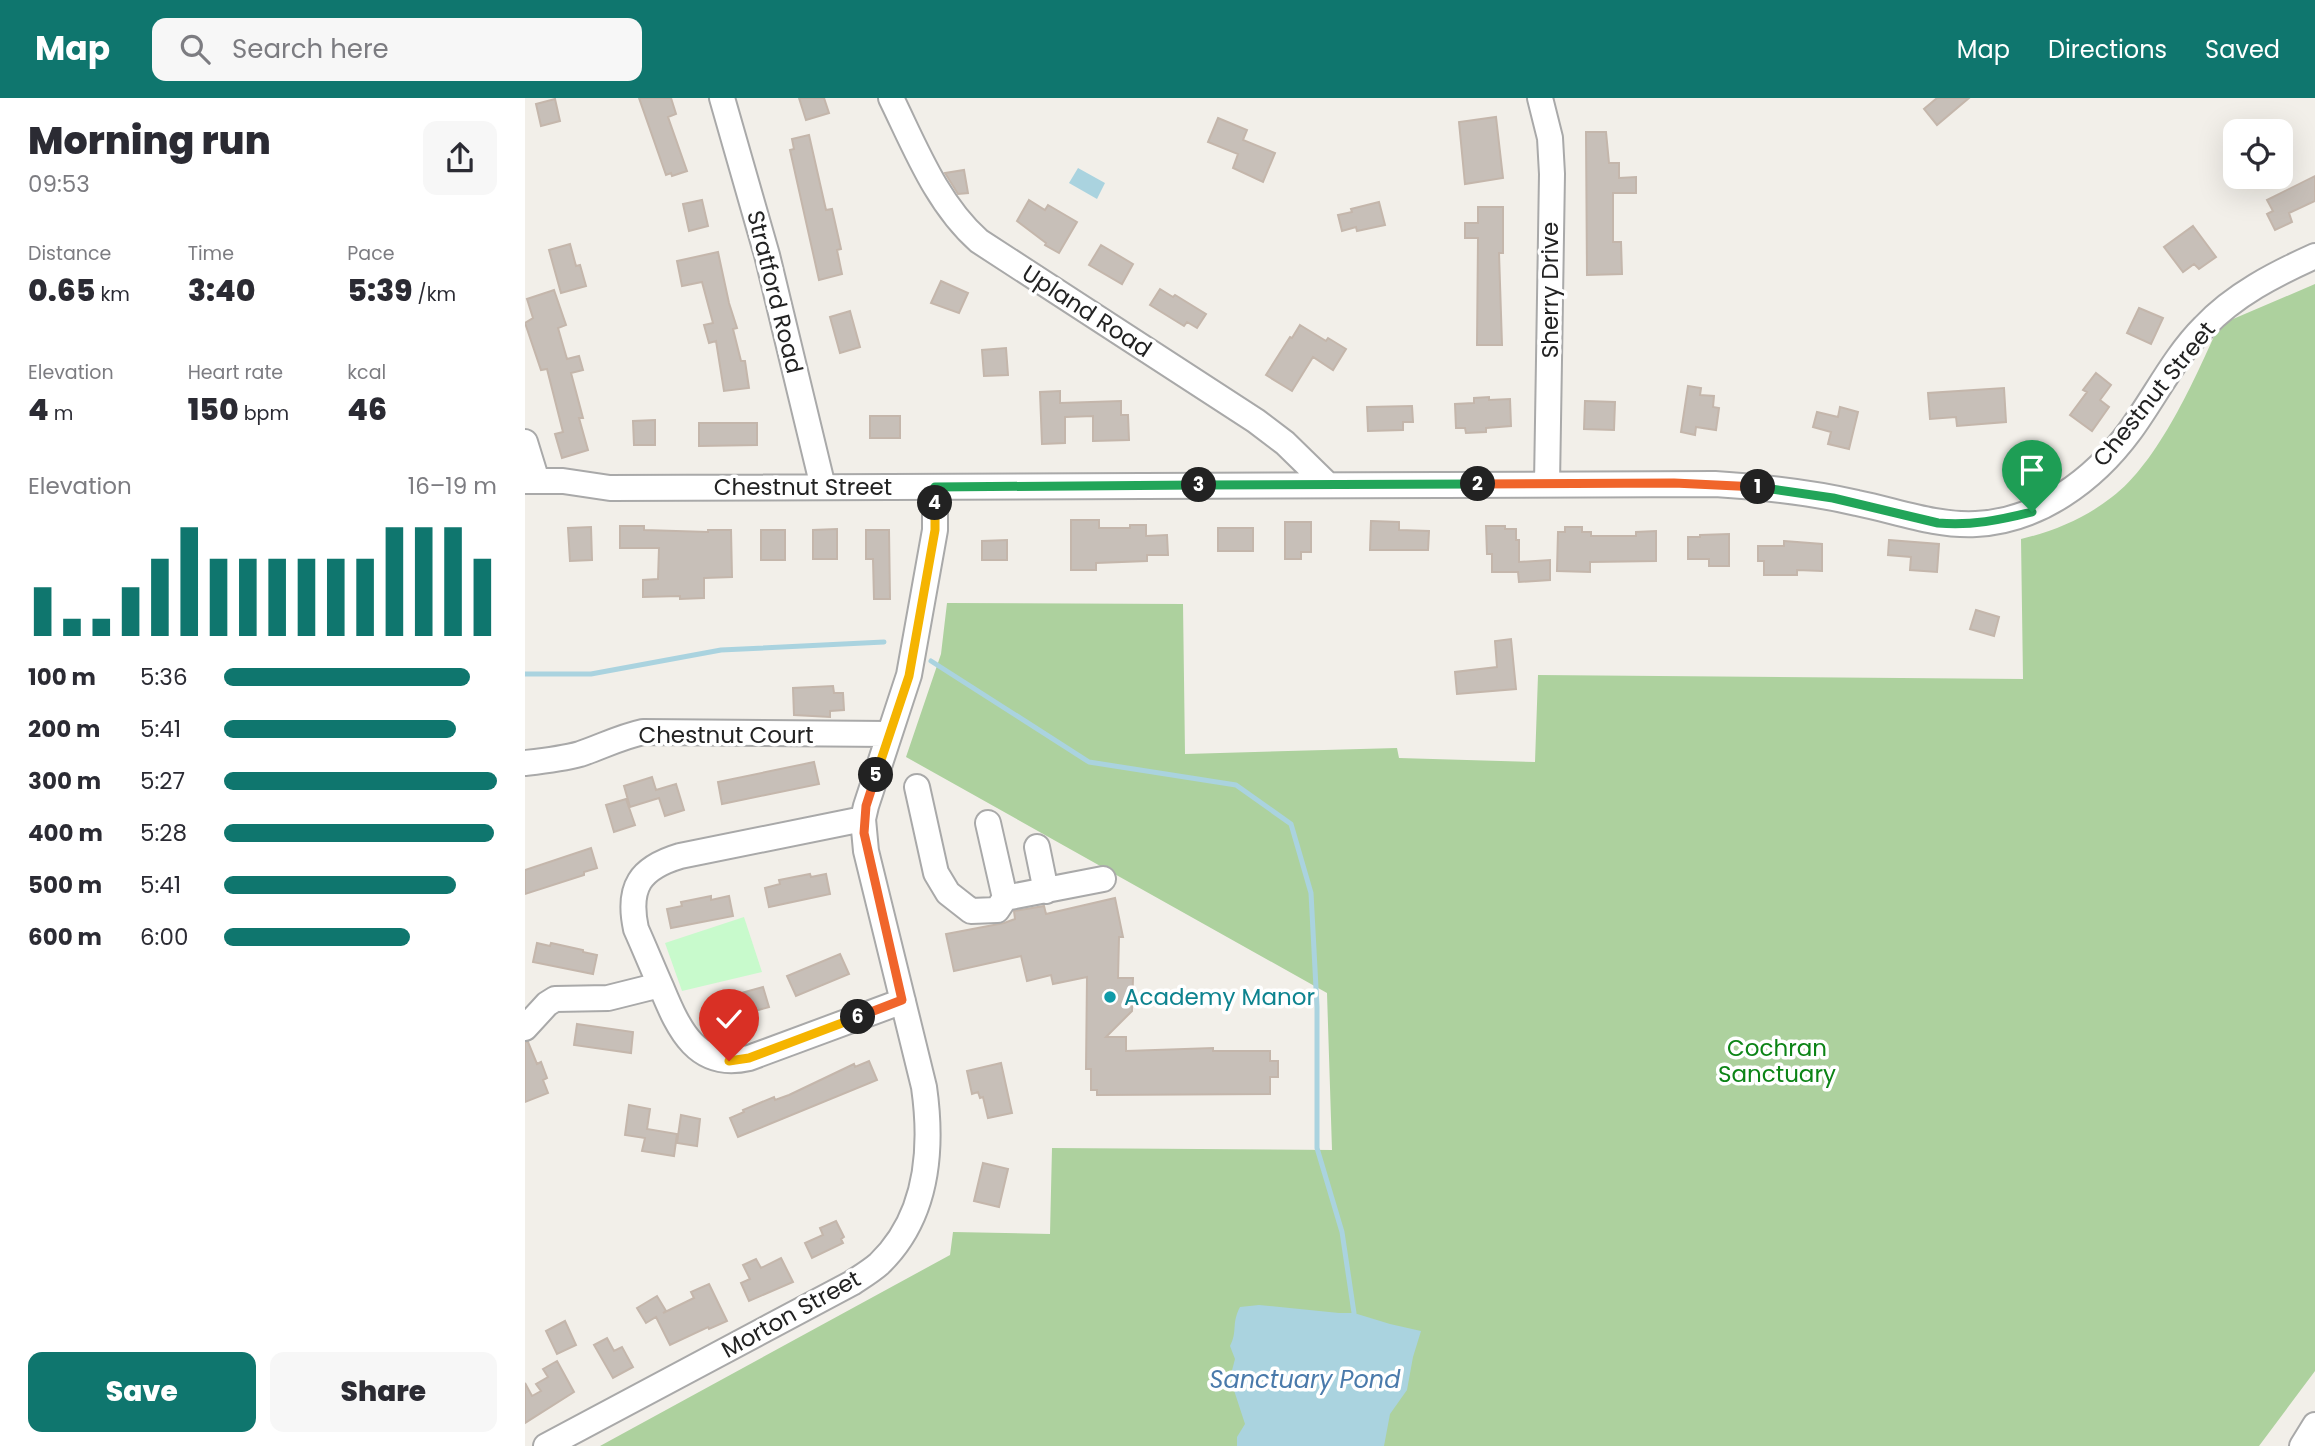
<!DOCTYPE html>
<html lang="en">
<head>
<meta charset="utf-8">
<style>
	:root { --surface:#fff; --page:#f7f7f7; --text:#2b2b33; --muted:#7c7c81; --accent:#0f766e }
	body { margin:0; font-family:Poppins,sans-serif; background:var(--page); color:var(--text); height:100vh; display:flex; flex-direction:column; font-size:26px; white-space:nowrap }
	* { box-sizing:border-box; margin:0 }
	p { font-size:23px; color:var(--muted) }
	.icon { flex:none; width:38px; height:38px; fill:none; stroke:currentColor; stroke-width:2; stroke-linecap:round; stroke-linejoin:round }
	.map { position:relative; flex:1; overflow:hidden }
	.side { display:flex; flex-direction:column; background:var(--surface); width:525px }
	.side>* { flex:none }
	.controls { position:absolute; left:1698px; top:21px; display:grid; gap:14px }
	.controls a { display:grid; place-items:center; width:70px; height:70px; border-radius:14px; background:var(--surface); box-shadow:0 7px 28px #0002; font-size:35px }
	.pin { position:absolute; display:grid; place-items:center; width:60px; height:60px; color:#fff; margin:-72px -30px; border-radius:50% 50% 50% 0; rotate:-45deg; box-shadow:0 0 7px #0007 }
	.pin .icon { rotate:45deg }
	.km { position:absolute; width:35px; height:35px; margin:-18px; border-radius:50%; background:#222; color:#fff; font-size:19px; line-height:35px; text-align:center }
	.round { display:grid; place-items:center; flex:none; width:74px; height:74px; border-radius:14px; background:var(--page) }
	.summary { display:flex; align-items:center; justify-content:space-between; height:119px; padding:0 28px }
	h1 { font-size:38px; font-weight:800; line-height:52px }
	.stats { display:grid; grid-template-columns:repeat(3,1fr); gap:10px; height:119px; padding:7px 28px }
	.stats div { display:grid; align-content:center }
	.stats b { font-size:30px; font-weight:800 }
	.stats small { font-size:19px; font-weight:400 }
	.stats p { font-size:19px }
	.chart { height:196px; padding:14px 28px }
	.chart p { display:flex; justify-content:space-between }
	.chart svg { width:100%; height:126px; margin-top:7px; stroke:var(--accent); stroke-width:6 }
	.button { display:flex; gap:14px; margin-top:auto; padding:14px 28px }
	.button a { flex:1; height:80px; border-radius:14px; background:var(--accent); color:#fff; font-size:28px; font-weight:800; line-height:80px; text-align:center }
	.button a+a { background:var(--page); color:var(--text) }
	ul { padding:0 28px; list-style:none; font-size:23px }
	li { display:grid; grid-template-columns:112px 84px 1fr; align-items:center; height:52px }
	li i { height:18px; border-radius:9px; background:var(--accent) }
	header { display:flex; align-items:center; gap:42px; box-sizing:border-box; height:98px; padding:0 35px; background:var(--accent); color:#fff }
	header strong { font-size:33px }
	nav { display:flex; gap:38px; margin-inline-start:auto; font-size:24px }
	.search { width:490px; height:63px; background:var(--page); display:flex; align-items:center; gap:18px; box-sizing:border-box; padding:0 24px; border-radius:14px; color:var(--muted); font-size:26px }
	main { display:flex; flex:1; min-height:0 }
	.map>svg:first-child { display:block }
	.forest { fill:#add19e }
	.park { fill:#c8facc }
	.water { fill:#aad3df }
	.lines { fill:none; stroke-linecap:round; stroke-linejoin:round }
	.stream { stroke:#aad3df; stroke-width:5 }
	.building { fill:#c7bfb8; stroke:#c4b6ab; stroke-width:2 }
	.minor-casing { stroke:#a9a9a9; stroke-width:28 }
	.minor { stroke:#fff; stroke-width:24 }
	.split-1-casing { stroke:#fff; stroke-width:14 }
	.split-2-casing { stroke:#fff; stroke-width:14 }
	.split-3-casing { stroke:#fff; stroke-width:14 }
	.split-4-casing { stroke:#fff; stroke-width:14 }
	.split-5-casing { stroke:#fff; stroke-width:14 }
	.split-6-casing { stroke:#fff; stroke-width:14 }
	.split-7-casing { stroke:#fff; stroke-width:14 }
	.split-1 { stroke:#22a559; stroke-width:9 }
	.split-2 { stroke:#f0652b; stroke-width:9 }
	.split-3 { stroke:#22a559; stroke-width:9 }
	.split-4 { stroke:#22a559; stroke-width:9 }
	.split-5 { stroke:#f5b400; stroke-width:9 }
	.split-6 { stroke:#f0652b; stroke-width:9 }
	.split-7 { stroke:#f5b400; stroke-width:9 }
	.culture-dot { fill:#0f9aa8; stroke:#fff; stroke-width:2.5 }
	.labels { text-anchor:middle; dominant-baseline:central; stroke-width:7; stroke-linejoin:round; paint-order:stroke }
	.street-label { font-size:23px; fill:#222; stroke:#fff }
	.culture-label { font-size:23px; fill:#0d838f; stroke:#fff; text-anchor:start }
	.park-label { font-size:23px; fill:#0c8416; stroke:#fff }
	.water-label { font-size:24px; font-style:italic; fill:#4a7aab; stroke:#fff }
</style>
</head>
<body>
<header>
<strong>Map</strong>
<div class="search"><svg class="icon" aria-label="search" viewBox="0 0 24 24"><circle cx="10" cy="10" r="6"/><path d="M15 15l6 6"/></svg>Search here</div>
<nav><a>Map</a><a>Directions</a><a>Saved</a></nav>
</header>
<main>
<section class="side">
<div class="summary"><div><h1>Morning run</h1><p>09:53</p></div><a class="round"><svg class="icon" aria-label="share" viewBox="0 0 24 24"><path d="M12 15V3M7 8l5-5 5 5M5 13v7h14v-7"/></svg></a></div>
<div class="stats">
<div><p>Distance</p><b>0.65<small> km</small></b></div>
<div><p>Time</p><b>3:40</b></div>
<div><p>Pace</p><b>5:39<small> /km</small></b></div>
</div>
<div class="stats">
<div><p>Elevation</p><b>4<small> m</small></b></div>
<div><p>Heart rate</p><b>150<small> bpm</small></b></div>
<div><p>kcal</p><b>46</b></div>
</div>
<div class="chart"><p><span>Elevation</span>16–19 m</p>
<svg viewBox="0 0 160 44" preserveAspectRatio="none"><path d="M5 44V27M15 44V38M25 44V38M35 44V27M45 44V17M55 44V6M65 44V17M75 44V17M85 44V17M95 44V17M105 44V17M115 44V17M125 44V6M135 44V6M145 44V6M155 44V17"/></svg>
</div>
<ul>
<li><b>100 m</b>5:36<i style="width:90%"></i></li>
<li><b>200 m</b>5:41<i style="width:85%"></i></li>
<li><b>300 m</b>5:27<i style="width:100%"></i></li>
<li><b>400 m</b>5:28<i style="width:99%"></i></li>
<li><b>500 m</b>5:41<i style="width:85%"></i></li>
<li><b>600 m</b>6:00<i style="width:68%"></i></li>
</ul>
<div class="button"><a>Save</a><a>Share</a></div>
</section>
<div class="map">
<svg width="1790" height="1348" viewBox="0 0 1790 1348">
	<rect width="100%" height="100%" fill="#f2efe9"/>
	<path class="forest" d="M1790,186V1273L1734,1348H75L425,1157L428,1134L525,1136L527,1050L807,1052L802,895L381,659L416,556L422,505L658,506L660,656L872,650L874,660L1010,664L1013,577L1498,581L1496,441C1529,433 1559,421 1587,399C1633,365 1671,279 1694,227Z"/>
	<path class="park" d="M219,819L237,874L157,893L140,845Z"/>
	<path class="water" d="M553,70L580,85L572,101L544,85Z
		M734,1207L814,1215H829L865,1226L896,1233L888,1259L882,1292L865,1316L859,1348H712V1339L720,1326L705,1280L710,1261L705,1248C713,1233 706,1226 715,1209Z"/>
	<g class="lines">
		<path class="stream" d="M406,563L564,664L711,687L766,726L786,795L792,909V1050L817,1134L829,1215
			M0,576H66L196,552L359,544"/>
	</g>
	<path class="building" d="M114,0H146L151,16L143,19L162,73L147,78L146,75L141,77Z
		M274,0H299L304,15L281,22Z
		M1412,0H1444L1412,27L1399,11Z
		M30,1L35,23L16,28L11,6Z
		M971,19L978,80L940,86L934,24Z
		M693,20L722,32L718,42L750,55L738,84L708,70L713,56L683,44Z
		M1061,34H1081L1084,65H1094V80L1111,79V95H1088V144H1096L1097,176L1062,177Z
		M284,37L301,112L307,111L316,151L312,152L317,176L294,182L265,52L269,51L267,41Z
		M439,72L443,95L433,96L420,75Z
		M1790,78V103L1764,115L1767,124L1750,132L1742,116L1748,113L1742,102Z
		M177,102L183,128L164,133L158,106Z
		M504,102L520,112L523,107L552,124L534,155L520,147L521,145L492,123Z
		M854,104L860,127L832,133L831,129L817,133L813,117L827,114L826,111Z
		M953,109H978V155H974L977,247H952L953,140H940V125H953Z
		M1668,128L1691,159L1674,171L1669,166L1658,174L1639,149Z
		M45,146L51,168L55,167L61,188L36,195L24,152Z
		M576,147L608,166L597,186L564,167Z
		M193,154L204,205L212,230L208,231L216,263H220L224,290L199,293L191,243L184,245L179,227L188,225L177,184L157,188L152,163Z
		M416,183L443,195L434,215L406,205Z
		M635,191L648,199L650,197L681,216L672,230L662,224L659,228L625,207Z
		M29,192L41,227L33,230L42,261L54,258L58,272L46,275L58,320H54L63,352L37,360L30,336L38,334L22,271L16,272L0,225L8,220L2,201Z
		M1614,210L1638,220L1626,246L1602,235Z
		M325,213L335,249L315,255L305,219Z
		M775,227L801,243L803,240L821,251L808,272L788,259L767,293L741,277L765,239L767,240Z
		M481,250L483,277L459,278L457,252Z
		M1571,275L1586,287L1575,302L1584,309L1567,333L1545,317L1562,294L1558,292Z
		M1163,288L1176,290L1175,297L1189,298L1188,309L1194,310L1191,332L1171,329L1170,337L1156,334Z
		M1479,290L1481,324L1432,328L1431,319L1405,321L1403,295Z
		M535,293V305L596,303V317H603L604,342L568,343V318L540,319V345L517,346L515,294Z
		M964,299V302L985,301L986,328L961,330V334L941,335L940,330H931L930,306L949,305V300Z
		M1060,303L1090,304L1089,332L1059,331Z
		M887,308L888,324H878V332L843,333L842,309Z
		M1315,309L1333,314L1324,351L1303,346L1306,334L1288,329L1292,314L1313,319Z
		M345,318H375V340H345Z
		M130,322V347H109L108,323Z
		M174,325H232V347L174,348Z
		M546,422H574V430H605V427H621V438L642,437L643,457H622V463L571,465V472H546Z
		M846,423L874,424V432L904,433L903,452H845Z
		M760,424H786V454H776V461H760Z
		M95,428H119V432L183,434V432H206L207,479L179,480V500L155,501V498L118,499V482L133,481L134,450H95Z
		M961,428H980V431H991V442H994V464L1025,462V482L994,484L993,474H967V456H962Z
		M66,429L67,462L45,463L43,430Z
		M1040,429H1057V434H1066V438H1111V434L1131,433V463L1065,464V474L1032,473L1033,434H1040Z
		M693,430H728V453H693Z
		M312,431V461H288V432Z
		M236,432H260V462H236Z
		M341,432H364L365,501H349L348,461H341Z
		M1204,436V468H1184V461H1163V439H1175V437Z
		M482,442V462H457V443Z
		M1364,442L1414,446L1412,474L1385,472L1386,459L1363,457Z
		M1259,443L1297,446V473L1272,472V477H1239V463H1233V448H1259Z
		M1451,512L1474,519L1469,538L1445,531Z
		M986,541L991,591L932,596L930,574L972,569L970,543Z
		M308,588L309,595H318L319,612L305,613V619L269,617L268,590Z
		M289,664L294,686L197,706L193,684Z
		M127,679L131,692L151,686L159,712L140,718L134,700L105,709L99,688Z
		M101,701L110,727L89,734L81,707Z
		M66,750L72,770L59,774V777L0,796V772Z
		M285,776L286,779L301,776L305,796L244,809L240,790L255,786L254,782Z
		M186,798V802L204,798L208,818L146,830L142,811L157,808L156,804Z
		M590,800L598,839H594L593,880H608L607,913L581,939H601V953L688,950V953H745V963H753V979H745V996L572,997V992H566V971H561L562,879L528,886L526,877L502,883L496,858L429,873L421,836L479,825L490,821L489,813L519,808L521,816Z
		M12,845L25,848L26,845L58,852V854L72,857L68,876L8,864Z
		M315,856L324,876L271,898L262,878Z
		M238,889L244,909L190,924L184,904Z
		M52,926L108,934L106,955L49,947Z
		M0,944H3L12,966L16,964L22,980L18,982L23,995L0,1004Z
		M344,963L352,982L213,1039L205,1020L219,1014L218,1012L249,999L250,1002L264,997L329,966L330,969Z
		M476,965L487,1015L463,1020L458,999L455,1000L453,994L447,996L442,973Z
		M104,1007L125,1011L122,1031L152,1036L149,1058L117,1053L120,1040L100,1037Z
		M156,1017L175,1021L172,1048L152,1045Z
		M458,1065L483,1071L474,1109L449,1103Z
		M311,1123L319,1139L316,1141L318,1145L287,1160L280,1145L298,1137L295,1130Z
		M256,1160L268,1184L224,1203L216,1185L225,1181L218,1167L231,1161L236,1170Z
		M184,1186L202,1223L184,1231L183,1229L145,1247L131,1219L121,1225L112,1210L132,1198L141,1213L138,1215L169,1200L166,1194Z
		M40,1223L51,1247L32,1256L21,1233Z
		M82,1240L89,1253L97,1249L108,1269L88,1280L69,1247Z
		M32,1263L49,1294L0,1325V1285L7,1298L16,1293L11,1286L23,1279L18,1271Z"/>
	<g class="lines">
		<defs>
			<path id="minor" d="M197,0L242,157L298,389
				M366,0C390,49 412,106 454,143L731,323L760,345L803,387
				M1015,0L1025,40L1027,76L1022,386
				M0,344L12,383
				M0,383H38L85,390L1190,386C1238,389 1285,394 1332,405C1372,413 1410,428 1451,426C1514,423 1569,382 1605,333C1630,299 1649,259 1679,229C1709,197 1750,176 1790,158
				M0,665C18,663 37,661 55,656C76,649 95,639 118,634L364,636
				M392,689L411,775L423,795L446,813L472,812L480,800L463,725
				M338,721L155,758C115,770 102,789 111,831C120,851 128,871 137,891C154,932 172,972 224,960L378,903
				M512,749L521,793
				M480,800L578,781
				M0,930L22,906L30,901L83,900L135,887
				M21,1348L327,1185C336,1179 346,1173 354,1166C403,1119 408,1052 399,989L341,753L338,721L341,708L384,577L410,432V389
				M1777,1348L1790,1327"/>
		</defs>
		<use href="#minor" class="minor-casing"/>
		<use href="#minor" class="minor"/>
	</g>
	<g class="lines">
		<defs>
			<path id="split-1" d="M1233,389L1308,400L1413,425C1446,428 1475,422 1507,414"/>
			<path id="split-2" d="M953,386L1149,385L1233,389"/>
			<path id="split-3" d="M674,387L953,386"/>
			<path id="split-4" d="M410,405V389L674,387"/>
			<path id="split-5" d="M351,677L384,578L410,432V405"/>
			<path id="split-6" d="M333,919L377,902L339,735L341,708L351,677"/>
			<path id="split-7" d="M204,963L224,960L333,919"/>
		</defs>
		<use href="#split-1" class="split-1-casing"/>
		<use href="#split-2" class="split-2-casing"/>
		<use href="#split-3" class="split-3-casing"/>
		<use href="#split-4" class="split-4-casing"/>
		<use href="#split-5" class="split-5-casing"/>
		<use href="#split-6" class="split-6-casing"/>
		<use href="#split-7" class="split-7-casing"/>
		<use href="#split-1" class="split-1"/>
		<use href="#split-2" class="split-2"/>
		<use href="#split-3" class="split-3"/>
		<use href="#split-4" class="split-4"/>
		<use href="#split-5" class="split-5"/>
		<use href="#split-6" class="split-6"/>
		<use href="#split-7" class="split-7"/>
	</g>
	<circle class="culture-dot" cx="585" cy="899" r="7"/>
	<g class="labels">
		<g class="street-label">
			<text transform="translate(1025 192) rotate(-90)">Sherry Drive</text>
			<text transform="translate(250 194) rotate(76)">Stratford Road</text>
			<text transform="translate(562 213) rotate(33)">Upland Road</text>
			<text transform="translate(1629 296) rotate(-51)">Chestnut Street</text>
			<text x="278" y="389">Chestnut Street</text>
			<text x="201" y="637">Chestnut Court</text>
			<text transform="translate(266 1216) rotate(-29)">Morton Street</text>
		</g>
		<g class="culture-label">
			<text x="599" y="899">Academy Manor</text>
		</g>
		<g class="park-label">
			<text x="1252" y="950">Cochran<tspan x="1252" dy="26">Sanctuary</tspan></text>
		</g>
		<g class="water-label">
			<text x="780" y="1281">Sanctuary Pond</text>
		</g>
	</g>
</svg>
<div class="controls">
<a><svg class="icon" aria-label="locate" viewBox="0 0 24 24"><circle cx="12" cy="12" r="6"/><path d="M12 2v4M12 18v4M2 12h4M18 12h4"/></svg></a>
</div>
<div class="pin" style="left:1507px;top:414px;background:#1e9e55"><svg class="icon" aria-label="arrive" viewBox="0 0 24 24"><path d="M6 21V4h12l-3 4 3 4H6"/></svg></div>
<div class="pin" style="left:204px;top:963px;background:#d93025"><svg class="icon" aria-label="check" viewBox="0 0 24 24"><path d="M5 12l5 5 9-10"/></svg></div>
<b class="km" style="left:1233px;top:389px">1</b>
<b class="km" style="left:953px;top:386px">2</b>
<b class="km" style="left:674px;top:387px">3</b>
<b class="km" style="left:410px;top:405px">4</b>
<b class="km" style="left:351px;top:677px">5</b>
<b class="km" style="left:333px;top:919px">6</b>
</div>
</main>
</body>
</html>
